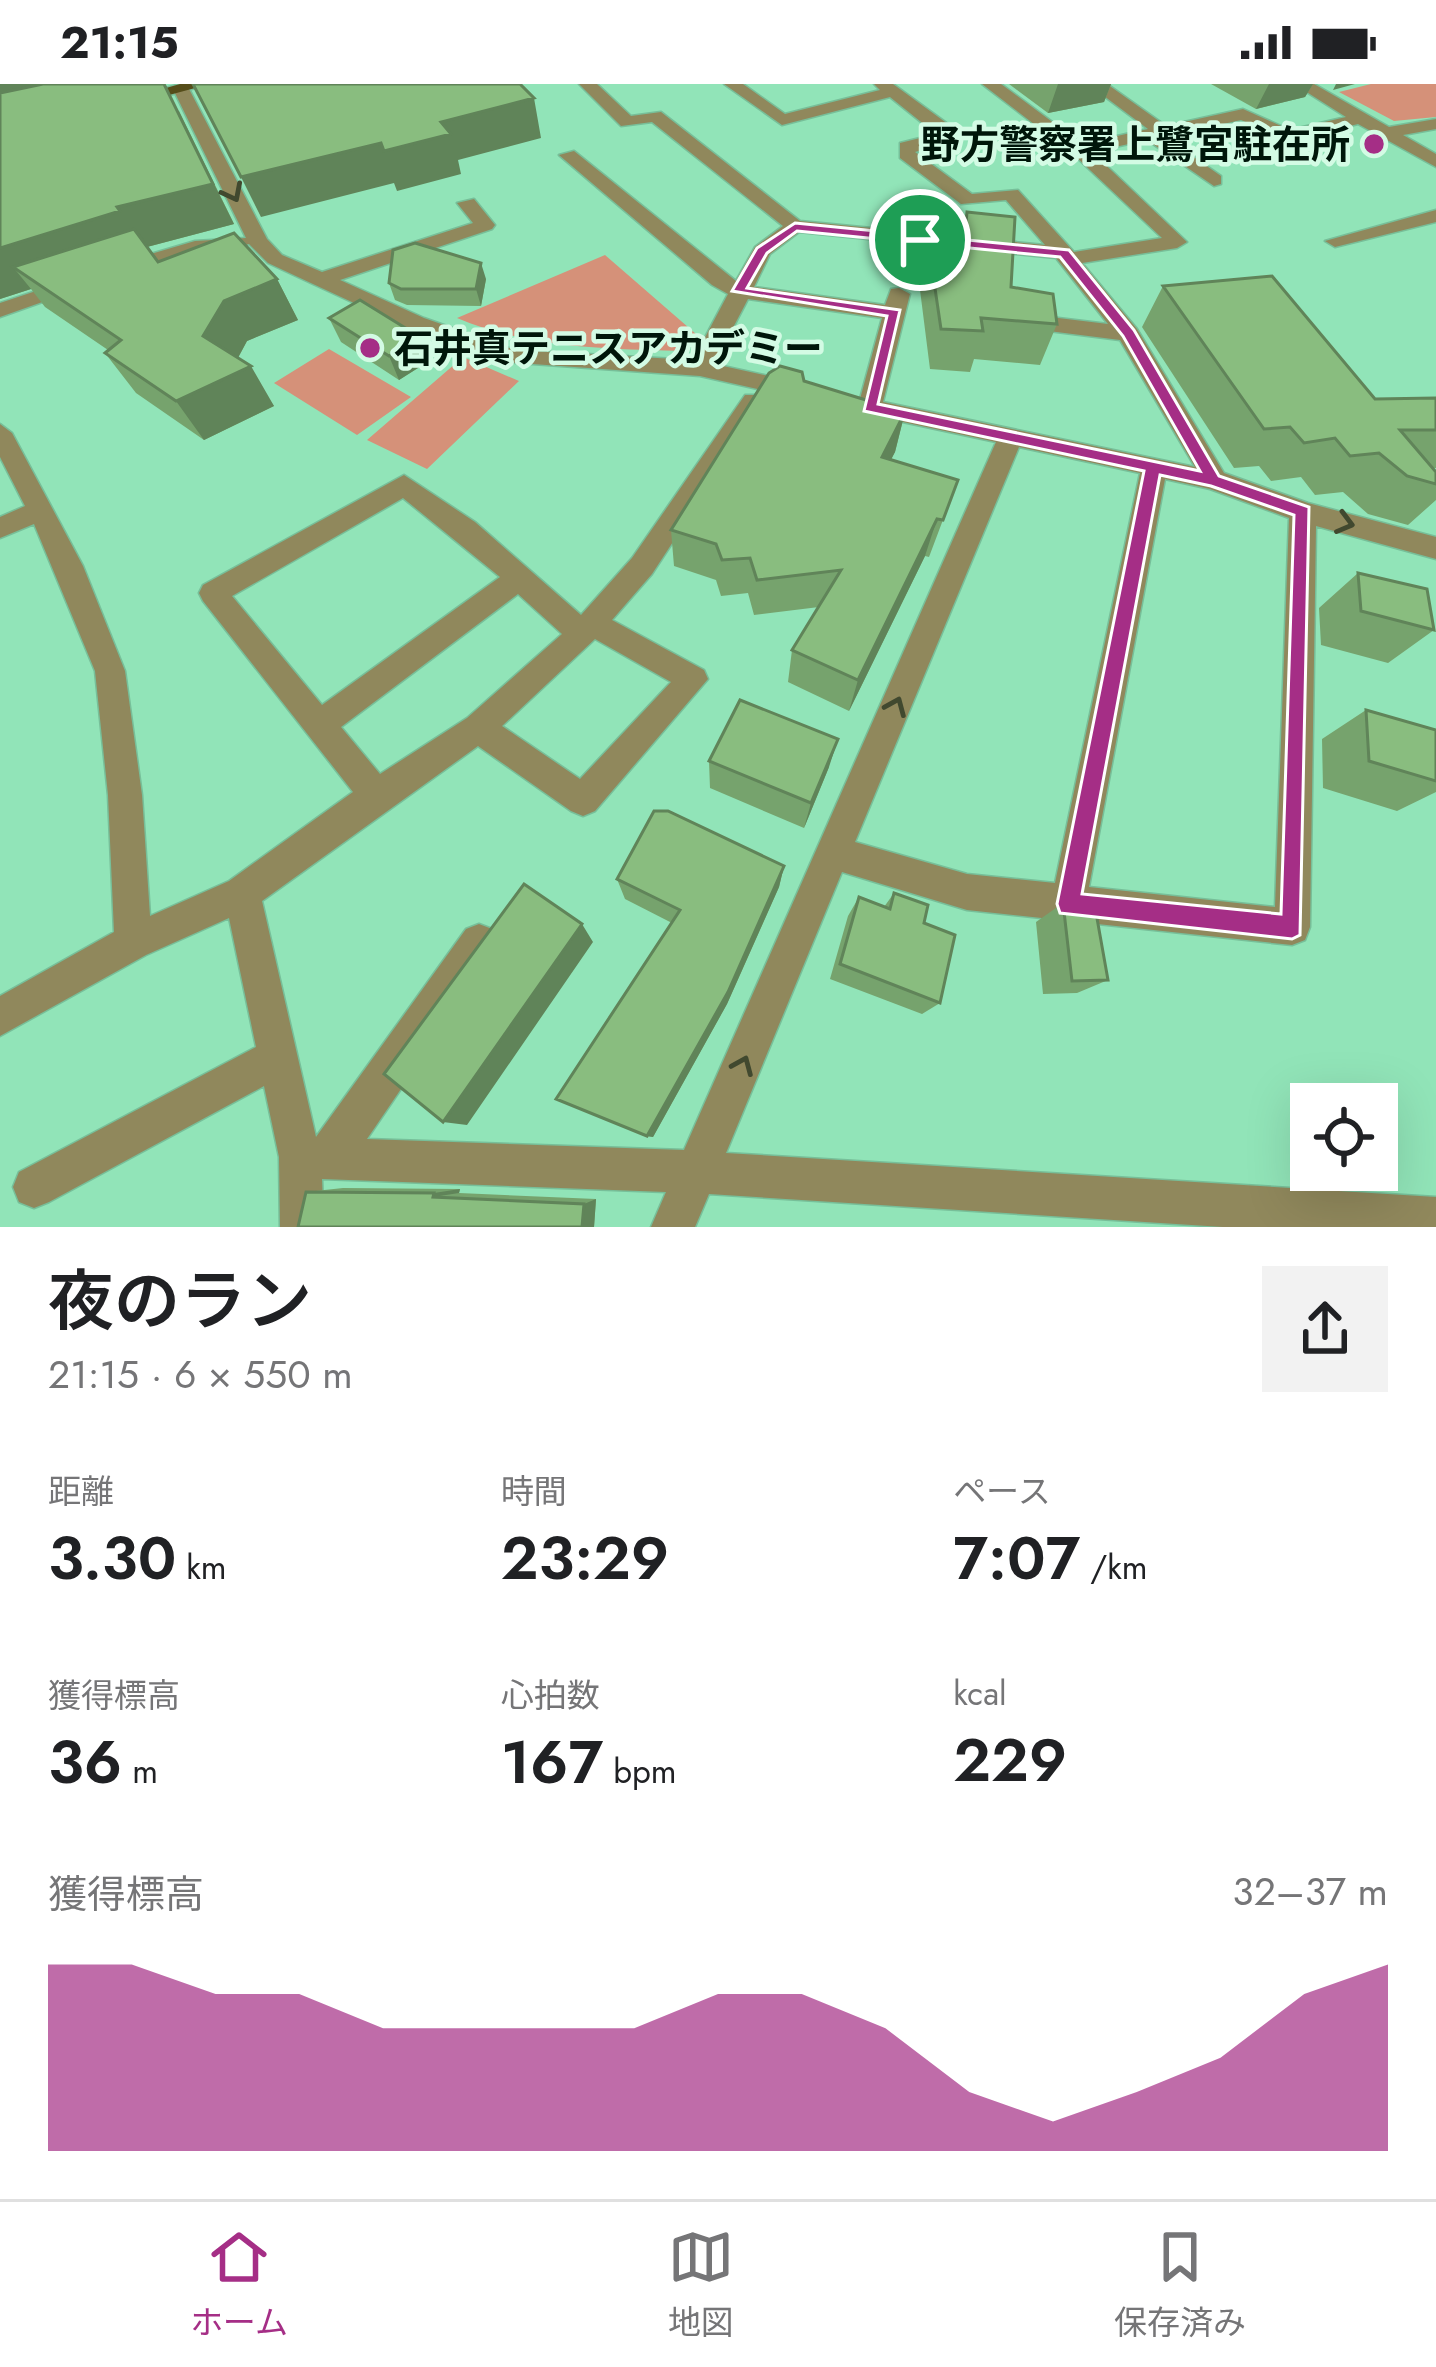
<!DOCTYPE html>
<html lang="ja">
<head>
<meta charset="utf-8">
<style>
	:root { --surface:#fff; --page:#f2f2f2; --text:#202124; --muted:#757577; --line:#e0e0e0; --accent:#a52e86 }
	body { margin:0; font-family:Jost,"Noto Sans JP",sans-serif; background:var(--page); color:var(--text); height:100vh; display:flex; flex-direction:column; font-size:45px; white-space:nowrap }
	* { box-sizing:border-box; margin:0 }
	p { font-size:39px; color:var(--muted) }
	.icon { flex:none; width:66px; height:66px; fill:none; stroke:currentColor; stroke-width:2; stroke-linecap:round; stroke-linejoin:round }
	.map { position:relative; height:1143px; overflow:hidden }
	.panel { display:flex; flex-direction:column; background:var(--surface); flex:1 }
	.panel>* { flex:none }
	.tools { position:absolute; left:1290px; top:999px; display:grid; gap:24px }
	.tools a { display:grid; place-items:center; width:108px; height:108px; border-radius:0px; background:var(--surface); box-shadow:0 12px 48px #0002; font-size:60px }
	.pin { position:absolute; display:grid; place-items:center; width:102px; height:102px; color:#fff; margin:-51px; border:6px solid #fff; border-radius:50%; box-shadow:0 3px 12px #0007 }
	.round { display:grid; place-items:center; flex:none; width:126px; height:126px; border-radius:0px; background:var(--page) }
	.headline { display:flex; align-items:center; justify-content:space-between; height:204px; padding:0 48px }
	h1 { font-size:66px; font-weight:600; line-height:90px }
	.metrics { display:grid; grid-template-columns:repeat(3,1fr); gap:18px; height:204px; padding:12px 48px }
	.metrics div { display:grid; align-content:center }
	.metrics b { font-size:60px; font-weight:600 }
	.metrics small { font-size:33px; font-weight:400 }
	.metrics p { font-size:33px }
	.chart { height:336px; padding:24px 48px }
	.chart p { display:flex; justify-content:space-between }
	.chart svg { width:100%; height:216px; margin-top:12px; fill:var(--accent); opacity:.7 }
	.status { display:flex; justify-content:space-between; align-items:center; height:84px; padding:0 60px; background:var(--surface); direction:ltr }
	.status svg { height:33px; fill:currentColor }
	.tabs { display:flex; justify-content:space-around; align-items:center; height:168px; border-top:3px solid var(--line); background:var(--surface); font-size:33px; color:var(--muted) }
	.tabs a { display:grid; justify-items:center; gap:6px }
	.tabs .selected { color:var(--accent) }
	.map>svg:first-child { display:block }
	.green { fill:#d59179 }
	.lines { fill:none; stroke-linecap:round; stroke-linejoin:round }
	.minor-casing { stroke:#77bf99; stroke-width:3 }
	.major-casing { stroke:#77bf99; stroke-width:3 }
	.minor { fill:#90885c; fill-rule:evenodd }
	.major { fill:#554d1a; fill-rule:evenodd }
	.wall { fill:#76a36d }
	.shaded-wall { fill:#608459 }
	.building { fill:#89bd7f; stroke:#608459; stroke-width:3 }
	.oneway { stroke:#41492f }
	.route { fill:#a52e86; stroke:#fff; stroke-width:3; fill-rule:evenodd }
	.poi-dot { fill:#a52e86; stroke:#d3fbe4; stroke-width:4.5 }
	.labels { text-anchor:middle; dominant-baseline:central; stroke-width:9; stroke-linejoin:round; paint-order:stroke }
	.far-poi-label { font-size:39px; font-weight:bold; fill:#00160a; stroke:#d3fbe4; text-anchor:end }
</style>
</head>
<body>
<div class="status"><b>21:15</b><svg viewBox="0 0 49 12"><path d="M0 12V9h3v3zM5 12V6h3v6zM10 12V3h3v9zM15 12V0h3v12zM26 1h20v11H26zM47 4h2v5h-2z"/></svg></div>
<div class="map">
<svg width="1436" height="1143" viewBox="0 0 1436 1143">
	<rect width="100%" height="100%" fill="#91e4b8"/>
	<path class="green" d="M1371,0H1436V33L1394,37L1339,8Z
		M605,171L696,250L687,267C609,265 530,265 457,234Z
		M329,265L411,313L357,351L274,299Z
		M463,273L519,297L427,385L367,356Z"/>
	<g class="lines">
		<defs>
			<path id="minor" d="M181,0L189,5L267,155L282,171L322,188L473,139L457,119L474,115L495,141L492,145L340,196L424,234L515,266L693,276L728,210L712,201L559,71L574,67L736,197L755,163L783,142L652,38L621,42L579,0H597L631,32L661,28L800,137L1045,161L1006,116L961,120L900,74V59L936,50L890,13L782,41L724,0H743L785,30L880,6L874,0H893L952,43V57L915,68L972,110L1018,106L1074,168L1162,154L1073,70L982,0H1001L1082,60L1148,45L1088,0H1107L1166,42L1243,25L1290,46L1346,33L1294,0H1314L1389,43L1436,35V45L1403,51L1436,70V83L1358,40L1288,57L1241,36L1165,53L1221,92V100L1214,102L1147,56L1092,68L1187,158L1177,164L1082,179L1137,245L1224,389L1308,419L1436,453V475L1316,442L1310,843L1305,856L1292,861L967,826L842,788L726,1069L1436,1113V1143H1223L709,1110L695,1143H651L666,1108L322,1095L324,1143H280L279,1073L264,1002L49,1118L34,1124L19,1118L13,1103L19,1088L256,963L229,834L146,871L0,952V912L114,848L108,711L95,587L34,440L0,454V433L25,422L0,373V340L12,349L83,482L125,587L142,711L150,832L229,797L353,708L203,517L199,509L203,501L404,391L475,438L581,531L632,474L745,311H761V323L652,490L612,536L704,586L708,595L595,727L583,732L571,727L478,662L262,817L316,1053L466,845L479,840L492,845L497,858L492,871L367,1055L684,1066L996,358L856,328L853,322L860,315L882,234L748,215L714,280L809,301V313L801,315L700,292L505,278L408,244L313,200L268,179L249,160L110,190V182L195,157L246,154L173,5ZM799,148L1056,174L1108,240L1017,229L1006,236L1017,243L1120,256L1195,383L883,318L910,210L899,204L891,205L885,221L754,203L770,170ZM1019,363L1140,389L1055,799L967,790L855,758ZM1165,395L1210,405L1289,434L1275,823L1089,803ZM403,414L500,493L322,621L232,512ZM518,510L562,550L467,634L380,690L341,643ZM595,555L671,598L580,695L502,642Z
				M1436,126V138L1335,163L1325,157Z
				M72,195L83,201L79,205L0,233V219Z"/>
			<path id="major" d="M180,0H210L132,21L124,16Z"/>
		</defs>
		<use href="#minor" class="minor-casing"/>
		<use href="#major" class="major-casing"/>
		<use href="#minor" class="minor"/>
		<use href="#major" class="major"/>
	</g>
	<path class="wall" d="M0,0L179,27L234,140L147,163L158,178L277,195L298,236L247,257L238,274L274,322L204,356L136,309L105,269L108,266L45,223L31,205L0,215Z
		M1009,0H1111L1104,18L1048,29Z
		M1211,0H1313L1305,13L1256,25Z
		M967,128L1011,203L1057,240L1040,281L974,275L970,288L930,285L919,198L928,157L959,158Z
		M486,195L481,222L407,221L395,216L389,199Z
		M1163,202L1375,315L1436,314V384H1433L1436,388V416L1408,441L1368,430L1343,408L1315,411L1301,393L1271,397L1259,382L1234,384L1142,243Z
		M329,234L420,253L429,277L399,296L341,258Z
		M905,328L895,368L891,375L958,396L929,473L925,472L849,627L788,598L792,566L819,523L754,531L748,509L721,512L716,496L674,482L671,446Z
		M1358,489L1434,546L1388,579L1321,561L1319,524Z
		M1366,626L1436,646V708L1397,727L1323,704L1322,655Z
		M709,677L829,683L804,744L710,704Z
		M784,782L779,803L727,920L653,1053L647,1052L672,839L625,815L617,795Z
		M894,809L924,839L940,919L922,930L830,895L848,832L859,813L884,823Z
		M1063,819L1108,896L1077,909L1043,910L1036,838Z
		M343,1104L460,1105L459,1109L596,1115L594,1143H298L306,1108Z"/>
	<path class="shaded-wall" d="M0,0H149L0,37Z
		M164,0L234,140L143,164L13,183L31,205L0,215V164L117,123Z
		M1058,0H1111L1104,18L1048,29Z
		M1269,0H1313L1305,13L1256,25Z
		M1336,0H1355L1333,6Z
		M534,14L541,54L458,76L461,90L397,107L394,99L261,133L241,93L441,38Z
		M481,179L486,195L481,222L476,205Z
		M277,195L298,236L247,257L228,292L203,252L224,217Z
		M420,253L429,277L399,296L389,272Z
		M251,282L274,322L204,356L176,317Z
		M905,328L895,368L873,411L882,373Z
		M937,435L925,472L849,627L858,596Z
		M838,655L829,683L804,744L811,719Z
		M784,782L779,803L727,920L653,1053L647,1052Z
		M582,840L593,858L467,1041L443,1038Z
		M460,1105L459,1109L433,1113L434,1109Z
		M596,1115L594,1143H582L584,1120Z"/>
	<path class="building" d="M43,0H164L213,100L117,123L120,127L0,164V9Z
		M193,0H520L534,14L441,38L451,50L384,67L381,59L241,93Z
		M967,128L1015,133L1011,203L1053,210L1057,240L981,234L983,247L941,245L928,157L964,158Z
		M134,145L158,178L234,149L277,195L224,217L203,252L251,282L176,317L105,269L121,256L13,183Z
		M415,159L481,179L476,205H401L389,199L393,166Z
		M1272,192L1375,315L1436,314V346H1400L1436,388V400L1407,392L1379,369L1350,372L1335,354L1304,359L1290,343L1264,345L1163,202Z
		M360,216L420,253L389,272L329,234Z
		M780,282L802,288L804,297L905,328L882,373L958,396L943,436L937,435L858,596L792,566L841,486L757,496L750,474L722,476L716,460L671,446L769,289Z
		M1358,489L1427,505L1434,546L1361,527Z
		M740,616L838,655L811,719L709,677Z
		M1366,626L1436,646V697L1369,677Z
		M654,727H668L784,782L728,908L647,1052L556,1015L680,826L617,795Z
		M524,800L582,840L443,1038L384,990Z
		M894,809L928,821L924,839L955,851L940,919L840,880L859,813L890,825Z
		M1063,819L1095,823L1108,896L1072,897Z
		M306,1108L434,1109L433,1113L584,1120L582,1143H298Z"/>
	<defs><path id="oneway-chevron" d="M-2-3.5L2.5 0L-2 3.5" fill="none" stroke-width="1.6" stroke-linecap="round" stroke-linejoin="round" transform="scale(3)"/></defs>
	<g class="oneway">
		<use href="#oneway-chevron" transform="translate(233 109) rotate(63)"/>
		<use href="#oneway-chevron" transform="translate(1345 439) rotate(15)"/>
		<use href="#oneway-chevron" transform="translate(896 622) rotate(-67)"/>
		<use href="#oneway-chevron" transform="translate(743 981) rotate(-67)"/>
	</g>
	<path class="route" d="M795,139L1069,166L1134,246L1219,392L1309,423L1300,851L1292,855L1060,829L1057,820L1144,387L864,327L887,232L732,207L757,164ZM797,147L1060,173L1123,252L1200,387L878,320L900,226L747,204L767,169ZM1160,391L1211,402L1294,431L1281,830L1082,810Z"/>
	<g class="poi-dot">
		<circle cx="1374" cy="60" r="12"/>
		<circle cx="370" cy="264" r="12"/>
	</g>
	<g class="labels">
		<g class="far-poi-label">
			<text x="1350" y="60">野方警察署上鷺宮駐在所</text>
			<text x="394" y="264" text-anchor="start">石井真テニスアカデミー</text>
		</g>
	</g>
</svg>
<div class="tools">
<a><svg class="icon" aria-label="locate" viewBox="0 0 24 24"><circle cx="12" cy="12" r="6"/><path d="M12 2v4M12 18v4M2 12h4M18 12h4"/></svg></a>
</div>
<div class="pin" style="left:920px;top:156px;background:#1e9e55"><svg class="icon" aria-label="arrive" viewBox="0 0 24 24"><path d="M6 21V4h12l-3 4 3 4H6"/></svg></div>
</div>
<section class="panel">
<div class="headline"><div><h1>夜のラン</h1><p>21:15 · 6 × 550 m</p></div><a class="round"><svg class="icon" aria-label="share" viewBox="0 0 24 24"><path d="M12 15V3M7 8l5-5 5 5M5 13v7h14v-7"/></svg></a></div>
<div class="metrics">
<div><p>距離</p><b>3.30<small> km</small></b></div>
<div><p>時間</p><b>23:29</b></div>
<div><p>ペース</p><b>7:07<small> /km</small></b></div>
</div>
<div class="metrics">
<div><p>獲得標高</p><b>36<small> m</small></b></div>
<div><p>心拍数</p><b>167<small> bpm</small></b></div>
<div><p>kcal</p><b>229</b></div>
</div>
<div class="chart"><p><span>獲得標高</span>32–37 m</p>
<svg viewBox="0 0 160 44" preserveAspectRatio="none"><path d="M0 44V6L10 6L20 12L30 12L40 19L50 19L60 19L70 19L80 12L90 12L100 19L110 32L120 38L130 32L140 25L150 12L160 6V44z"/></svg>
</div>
</section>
<nav class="tabs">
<a class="selected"><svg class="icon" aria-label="home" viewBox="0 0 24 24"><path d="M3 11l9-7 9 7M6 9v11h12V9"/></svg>ホーム</a>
<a><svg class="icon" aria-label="map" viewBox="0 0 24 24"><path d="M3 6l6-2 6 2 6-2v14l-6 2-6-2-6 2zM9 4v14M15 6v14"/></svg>地図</a>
<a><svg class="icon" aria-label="saved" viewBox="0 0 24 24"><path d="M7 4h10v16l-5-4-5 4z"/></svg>保存済み</a>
</nav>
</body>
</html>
